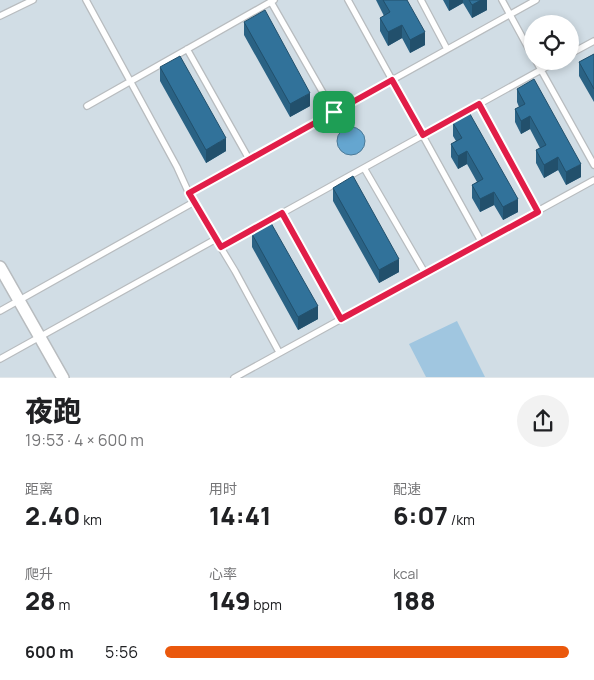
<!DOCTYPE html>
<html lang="zh">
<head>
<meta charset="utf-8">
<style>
	:root { --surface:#fff; --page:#f2f2f2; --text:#202124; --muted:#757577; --accent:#ea580c }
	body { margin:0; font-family:Manrope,"Noto Sans SC",sans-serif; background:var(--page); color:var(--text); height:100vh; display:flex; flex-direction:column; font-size:19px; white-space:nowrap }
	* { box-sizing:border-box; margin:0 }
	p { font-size:16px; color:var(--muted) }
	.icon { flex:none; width:28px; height:28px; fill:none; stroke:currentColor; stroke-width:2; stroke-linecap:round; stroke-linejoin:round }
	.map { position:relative; height:378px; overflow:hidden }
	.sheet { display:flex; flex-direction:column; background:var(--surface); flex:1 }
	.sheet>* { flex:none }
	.tools { position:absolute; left:524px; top:15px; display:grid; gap:10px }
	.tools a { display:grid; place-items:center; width:55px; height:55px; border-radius:50%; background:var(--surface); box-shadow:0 2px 8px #0003; font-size:25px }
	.pin { position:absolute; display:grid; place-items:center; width:42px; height:42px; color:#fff; margin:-21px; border-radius:10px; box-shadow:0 2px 8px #0006 }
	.round { display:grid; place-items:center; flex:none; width:52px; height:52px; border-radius:26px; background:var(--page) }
	.head { display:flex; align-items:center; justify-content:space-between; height:85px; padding:0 25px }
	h1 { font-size:28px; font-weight:800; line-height:38px }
	.figures { display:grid; grid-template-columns:repeat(3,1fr); gap:8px; height:85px; padding:5px 25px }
	.figures div { display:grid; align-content:center }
	.figures b { font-size:25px; font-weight:800 }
	.figures small { font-size:14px; font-weight:400 }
	.figures p { font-size:14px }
	ul { padding:0 25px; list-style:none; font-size:16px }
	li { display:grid; grid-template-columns:80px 60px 1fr; align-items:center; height:38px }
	li i { height:12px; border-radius:6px; background:var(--accent) }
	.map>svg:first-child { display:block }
	.built { fill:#d1dde5; fill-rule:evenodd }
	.green { fill:#a0c6e0 }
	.water { fill:#65a6d0; stroke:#4c7a98 }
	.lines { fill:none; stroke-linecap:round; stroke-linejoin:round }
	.service-casing { stroke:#b8bcbf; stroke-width:8 }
	.minor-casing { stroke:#b8bcbf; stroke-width:14 }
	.service { stroke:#fff; stroke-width:5.5 }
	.minor { stroke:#fff; stroke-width:11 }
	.wall { fill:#2a6284 }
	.shaded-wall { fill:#22506c }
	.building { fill:#31729a; stroke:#22506c }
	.route-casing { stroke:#fff; stroke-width:10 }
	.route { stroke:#e11d48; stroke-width:6 }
</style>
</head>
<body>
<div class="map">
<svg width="594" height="378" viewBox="0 0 594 378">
	<rect width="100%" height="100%" fill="#e2e7ea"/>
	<path class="built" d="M0,0H594V377H0ZM532,24H570V61H532Z"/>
	<path class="green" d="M457,321L485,377H426L409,344Z"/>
	<path class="water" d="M337 141a14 14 0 1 1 28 0a14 14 0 1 1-28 0Z"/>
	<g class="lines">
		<defs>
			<path id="service" d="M86,0L177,167L192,200L235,271L279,352
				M348,0L482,243
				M421,0L447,49
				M502,0L532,55
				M271,2L334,112
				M0,16L33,0
				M187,49L249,159
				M570,54L594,41
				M536,61L594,165
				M479,104L538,211
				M87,106L274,0
				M364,168L425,273
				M189,193L536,0
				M283,213L341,319
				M221,247L557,61
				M0,311L194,202
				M0,359L216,239
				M234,378L594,180"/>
			<path id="minor" d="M0,267L63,378"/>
		</defs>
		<use href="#service" class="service-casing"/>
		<use href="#minor" class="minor-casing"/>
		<use href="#service" class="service"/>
		<use href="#minor" class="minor"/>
	</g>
	<path class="wall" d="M376,0H407L425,45L410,53L402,38L388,46L380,31V18L384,16Z
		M443,0H487V10L472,18L463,3L449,11Z
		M244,22L310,106L290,117L244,35Z
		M594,54V102L579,76V62Z
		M160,67L226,151L206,163L160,81Z
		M517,89L581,177L566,185L558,170L544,178L536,163V150L540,148L530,129L521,134L515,122V109L519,107L517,102Z
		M453,123L518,212L503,220L494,205L480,212L472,198V185L477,182L467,164L458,169L451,157V144L456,141L453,136Z
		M333,188L399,272L379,283L333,201Z
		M252,234L318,319L298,330L252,247Z"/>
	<path class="shaded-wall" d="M449,0H463V3L449,11Z
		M481,0H487V10L472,18V5Z
		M402,25V38L388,46V32Z
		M425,32V45L410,53V40Z
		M310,93V106L290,117V104Z
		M530,116V129L521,134V121Z
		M226,138V151L206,163V150Z
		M467,151V164L458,169V156Z
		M558,157V170L544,178V165Z
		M581,164V177L566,185V172Z
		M494,192V205L480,212V199Z
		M518,199V212L503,220V207Z
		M399,259V272L379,283V270Z
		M318,306V319L298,330V317Z"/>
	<path class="building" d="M383,0H407L425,32L410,40L402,25L388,32L380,18L390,12Z
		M469,0H481L472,5Z
		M265,10L310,93L290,104L244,22Z
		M594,54V89L579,62Z
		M180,56L226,138L206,150L160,67Z
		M534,79L581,164L566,172L558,157L544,165L536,150L546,145L530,116L521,121L515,109L525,104L517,89Z
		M470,114L518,199L503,207L494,192L480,199L472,185L483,179L467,151L458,156L451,144L462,138L453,123Z
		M353,176L399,259L379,270L333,188Z
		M271,223L318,306L298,317L252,234Z"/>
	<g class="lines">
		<defs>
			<path id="route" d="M392,80L423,135L479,104L538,212L341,319L282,213L221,247L189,193Z"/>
		</defs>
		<use href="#route" class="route-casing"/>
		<use href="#route" class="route"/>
	</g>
</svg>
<div class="tools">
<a><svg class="icon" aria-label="locate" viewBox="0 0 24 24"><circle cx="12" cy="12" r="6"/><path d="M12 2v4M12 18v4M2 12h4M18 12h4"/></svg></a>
</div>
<div class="pin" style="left:334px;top:112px;background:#1e9e55"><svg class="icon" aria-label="arrive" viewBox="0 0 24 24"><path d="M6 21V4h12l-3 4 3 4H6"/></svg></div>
</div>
<section class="sheet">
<div class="head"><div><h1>夜跑</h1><p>19:53 · 4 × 600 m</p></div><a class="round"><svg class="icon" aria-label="share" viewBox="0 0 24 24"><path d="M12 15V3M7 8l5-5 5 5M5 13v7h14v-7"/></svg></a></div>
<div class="figures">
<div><p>距离</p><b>2.40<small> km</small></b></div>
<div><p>用时</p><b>14:41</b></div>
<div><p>配速</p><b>6:07<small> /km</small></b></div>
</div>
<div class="figures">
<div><p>爬升</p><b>28<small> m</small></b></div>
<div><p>心率</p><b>149<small> bpm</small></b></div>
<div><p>kcal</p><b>188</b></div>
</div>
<ul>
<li><b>600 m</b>5:56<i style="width:100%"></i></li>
</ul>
</section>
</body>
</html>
